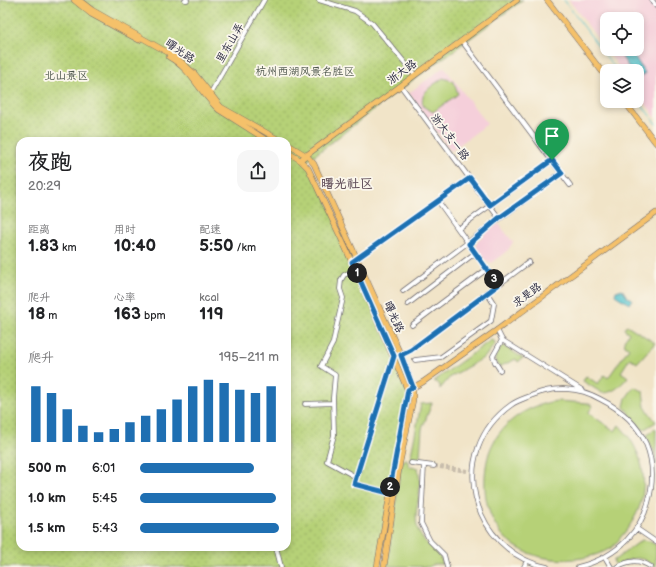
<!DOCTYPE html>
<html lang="zh">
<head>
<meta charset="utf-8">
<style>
	:root { --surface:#fff; --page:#f6f6f6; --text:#202124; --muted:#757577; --accent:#1f6fb2 }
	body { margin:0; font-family:"Balsamiq Sans","LXGW WenKai TC",sans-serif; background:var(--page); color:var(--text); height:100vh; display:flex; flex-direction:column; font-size:15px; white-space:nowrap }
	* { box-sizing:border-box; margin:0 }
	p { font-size:13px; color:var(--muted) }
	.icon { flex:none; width:22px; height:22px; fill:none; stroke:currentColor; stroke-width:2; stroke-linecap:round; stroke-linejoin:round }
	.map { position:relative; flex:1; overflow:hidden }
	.side { position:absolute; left:16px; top:137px; width:275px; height:414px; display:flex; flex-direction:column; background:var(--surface); border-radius:12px; box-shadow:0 2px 6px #0003 }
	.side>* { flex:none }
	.fabs { position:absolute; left:600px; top:12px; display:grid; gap:8px }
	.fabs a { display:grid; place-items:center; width:44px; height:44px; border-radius:8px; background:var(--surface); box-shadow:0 2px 6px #0003; font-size:20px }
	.pin { position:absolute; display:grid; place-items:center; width:34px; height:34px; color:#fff; margin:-41px -17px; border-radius:50% 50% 50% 0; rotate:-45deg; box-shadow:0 0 4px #0007 }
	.pin .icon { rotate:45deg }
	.km { position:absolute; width:20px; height:20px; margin:-10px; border-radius:50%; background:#222; color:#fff; font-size:11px; line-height:20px; text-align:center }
	.round { display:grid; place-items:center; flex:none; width:42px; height:42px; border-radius:12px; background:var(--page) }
	.overview { display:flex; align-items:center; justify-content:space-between; height:68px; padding:0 12px }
	h1 { font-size:22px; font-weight:700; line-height:30px }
	.stats { display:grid; grid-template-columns:repeat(3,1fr); gap:6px; height:68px; padding:4px 12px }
	.stats div { display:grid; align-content:center }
	.stats b { font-size:17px; font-weight:700 }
	.stats small { font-size:11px; font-weight:400 }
	.stats p { font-size:11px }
	.chart { height:112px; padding:8px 12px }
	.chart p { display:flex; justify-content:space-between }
	.chart svg { width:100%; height:72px; margin-top:4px; stroke:var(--accent); stroke-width:6 }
	ul { padding:0 12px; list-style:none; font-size:13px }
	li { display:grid; grid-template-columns:64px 48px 1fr; align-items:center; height:30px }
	li i { height:10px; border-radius:5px; background:var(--accent) }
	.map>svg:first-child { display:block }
	.built { fill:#f5cfda; fill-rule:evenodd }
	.grass { fill:#b6d177; stroke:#6c7a59 }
	.park { fill:url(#park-dots); stroke:#6c7a59; fill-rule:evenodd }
	.water { fill:url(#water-ripples); stroke:#3c7384 }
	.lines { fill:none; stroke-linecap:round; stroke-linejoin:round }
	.stream { stroke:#57c4ce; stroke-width:1 }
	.minor-tunnel { stroke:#c8bdac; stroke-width:4; stroke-dasharray:4 2; stroke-linecap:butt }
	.minor-casing { stroke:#6a666c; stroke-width:5.5 }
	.major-casing { stroke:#6a666c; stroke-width:6 }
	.minor { stroke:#fff; stroke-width:4 }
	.major { stroke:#f5c16b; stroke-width:5 }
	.route-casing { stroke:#fff; stroke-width:8 }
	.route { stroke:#1f6fb2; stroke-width:5 }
	.labels { text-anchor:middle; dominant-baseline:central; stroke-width:3.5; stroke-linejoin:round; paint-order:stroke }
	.street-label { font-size:11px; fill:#22223b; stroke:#fbf7ec }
	.park-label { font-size:11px; fill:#4e574d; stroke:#fbf7ec }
	.quarter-label { font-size:13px; font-weight:bold; fill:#624f5a; stroke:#fbf7ec }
</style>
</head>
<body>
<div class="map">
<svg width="656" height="567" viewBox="0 0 656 567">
	<defs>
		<pattern id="park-dots" width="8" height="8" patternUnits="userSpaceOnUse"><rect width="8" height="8" fill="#b6d177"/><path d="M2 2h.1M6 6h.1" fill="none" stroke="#9cb368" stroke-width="1.8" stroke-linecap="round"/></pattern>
		<pattern id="water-ripples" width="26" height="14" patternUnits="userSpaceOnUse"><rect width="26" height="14" fill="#57c4ce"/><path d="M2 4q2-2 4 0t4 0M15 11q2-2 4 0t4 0" fill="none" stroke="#4ba8b2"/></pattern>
	</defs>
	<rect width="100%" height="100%" fill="#fbf7ec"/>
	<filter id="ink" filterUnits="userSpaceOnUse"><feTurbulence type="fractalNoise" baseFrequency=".025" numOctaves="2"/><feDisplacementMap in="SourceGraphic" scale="8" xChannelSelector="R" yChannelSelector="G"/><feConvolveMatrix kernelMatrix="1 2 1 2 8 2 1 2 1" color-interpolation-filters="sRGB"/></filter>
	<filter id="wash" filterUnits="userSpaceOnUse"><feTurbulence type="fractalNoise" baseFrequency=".012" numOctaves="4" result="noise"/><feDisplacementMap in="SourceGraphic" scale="16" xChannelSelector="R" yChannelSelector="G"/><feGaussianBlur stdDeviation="0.9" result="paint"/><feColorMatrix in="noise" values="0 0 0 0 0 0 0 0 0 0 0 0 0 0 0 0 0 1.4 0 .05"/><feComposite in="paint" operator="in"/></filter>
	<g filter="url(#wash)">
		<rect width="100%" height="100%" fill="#f1e4c8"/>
		<path class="built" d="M569,0H656V118L637,92V71H622ZM607,19H637V49H607Z
			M444,67L487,124L451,151L409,93Z
			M498,223L513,242L508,250L492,263L485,260L476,248V244L486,232Z"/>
		<path class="grass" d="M443,78L453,81L458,94L433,112L424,107C417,93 434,85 443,78Z
			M627,325L655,343L637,363L630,358L621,372L628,377C620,386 614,393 602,393L583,381L586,376L598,384L604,375L608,378L629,348L625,345L624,340L629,333L624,329Z
			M491,340L495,342V344L485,357L450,377L440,389V385L434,381Z
			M502,345L523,358L518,362L516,359L499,367L495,358Z
			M634,387L643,391L645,407L656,422L643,430L624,407L626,398Z
			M557,401L587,403L593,406L588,413L615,431L619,425C636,443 646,466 643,491C642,506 634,520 625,532C620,537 617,544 611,548C578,567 521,564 498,529C483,507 482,477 489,453C499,423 527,405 557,401Z
			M432,403L422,429L420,456L418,459L410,460L421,404Z
			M656,428V465L654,451L646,436Z
			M406,458L410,467L418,468C419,474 420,481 420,487C419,503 413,514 418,530C424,546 440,550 443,564H434L429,567L387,566L401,464Z
			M642,540L649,541L656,545V567C640,556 635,555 617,566L613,561Z"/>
		<path class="park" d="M0,0H523L394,94L306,162L314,173C336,221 358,268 380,317C390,341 405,366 411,392L380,567H0ZM20,141H287V547H20Z"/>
		<path class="water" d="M631,51L645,73L637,79V71H631L622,57Z
			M622,289L627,297L632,299L629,304L615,295L616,291Z"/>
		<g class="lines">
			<path class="stream" d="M564,0L617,71
				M637,98L656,124"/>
		</g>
	</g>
	<g filter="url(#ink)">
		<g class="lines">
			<path class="minor-tunnel" d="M434,466L467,471"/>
			<defs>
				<path id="minor" d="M185,0H187
					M319,0L355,11L372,23L415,75
					M652,0L656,6
					M462,41L570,185
					M401,86L499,218
					M210,94L264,0
					M438,201L498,285
					M458,229L552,160
					M352,262L470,178
					M355,270L344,275L341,280L340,289L343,298L335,333L333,343L321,366L335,375L333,398L334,435L327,461L356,477
					M403,291L561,173
					M408,304L475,253
					M412,325L487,269
					M497,330L502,340L582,390
					M401,355L411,350L529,262
					M415,360L441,357L491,321L494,304L487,293
					M500,370L495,362L493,356L502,340
					M305,404L333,403
					M411,463L434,466
					M424,465L421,523L430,541L444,555L447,567
					M389,493L354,484L394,357
					M637,529L656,542
					M276,547L281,567
					M605,557L611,567
					M524,567L527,561
					M547,567C471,551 445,452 511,405C518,400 526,398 533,395C555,386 579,387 600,399C620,409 637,423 646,444C652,458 653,474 651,489C645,530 618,557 578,567
					M617,567C629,560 639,559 651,567"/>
				<path id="major" d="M74,0L91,14L139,40
					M79,0L92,10L176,57L195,74L221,107L281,141
					M547,0L607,78
					M169,57C191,69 200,93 219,110L268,141
					M624,101L656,143
					M287,144L307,156L314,164L404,362L413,387V400L400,462L384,567
					M287,152L300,160L308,168L346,249L408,391L377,567
					M300,160L517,0
					M412,388L423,382L497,330L656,213"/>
			</defs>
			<use href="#minor" class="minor-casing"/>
			<use href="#major" class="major-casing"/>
			<use href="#minor" class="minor"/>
			<use href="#major" class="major"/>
		</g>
	</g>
	<g class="lines" filter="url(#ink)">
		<defs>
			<path id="route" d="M552,160L562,173L499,218L469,244L498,285L411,350L401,355L413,387L408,390L389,493L354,484L394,356L352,262L470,178L490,205Z"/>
		</defs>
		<use href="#route" class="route-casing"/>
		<use href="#route" class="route"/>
	</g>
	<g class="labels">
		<g class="street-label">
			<text transform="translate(230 43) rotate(-60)">里东山弄</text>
			<text transform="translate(180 51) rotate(35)">曙光路</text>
			<text transform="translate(402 72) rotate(-36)">浙大路</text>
			<text transform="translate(450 137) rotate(53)">浙大支一路</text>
			<text transform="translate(527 295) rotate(-37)">求是路</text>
			<text transform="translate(394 317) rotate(66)">曙光路</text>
		</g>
		<g class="park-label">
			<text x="305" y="71">杭州西湖风景名胜区</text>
			<text x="66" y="75">北山景区</text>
		</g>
		<g class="quarter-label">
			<text x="347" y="184">曙光社区</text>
		</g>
	</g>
</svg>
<div class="fabs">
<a><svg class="icon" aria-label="locate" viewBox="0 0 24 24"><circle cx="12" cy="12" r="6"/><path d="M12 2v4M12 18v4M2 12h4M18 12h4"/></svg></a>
<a><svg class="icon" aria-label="layers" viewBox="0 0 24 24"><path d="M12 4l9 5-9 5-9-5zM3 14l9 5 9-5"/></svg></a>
</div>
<div class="pin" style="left:552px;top:160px;background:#1e9e55"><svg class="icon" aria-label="arrive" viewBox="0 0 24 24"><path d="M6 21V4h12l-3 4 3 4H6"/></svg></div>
<b class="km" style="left:357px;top:273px">1</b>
<b class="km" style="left:390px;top:487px">2</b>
<b class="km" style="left:494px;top:279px">3</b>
<section class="side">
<div class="overview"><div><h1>夜跑</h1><p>20:29</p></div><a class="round"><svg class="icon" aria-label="share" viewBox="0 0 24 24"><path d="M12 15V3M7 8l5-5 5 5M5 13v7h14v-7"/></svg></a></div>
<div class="stats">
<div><p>距离</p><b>1.83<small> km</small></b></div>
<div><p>用时</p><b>10:40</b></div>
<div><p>配速</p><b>5:50<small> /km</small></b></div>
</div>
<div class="stats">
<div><p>爬升</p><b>18<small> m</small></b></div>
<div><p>心率</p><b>163<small> bpm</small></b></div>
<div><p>kcal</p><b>119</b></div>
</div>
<div class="chart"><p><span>爬升</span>195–211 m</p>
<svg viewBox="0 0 160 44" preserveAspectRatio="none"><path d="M5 44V10M15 44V14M25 44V24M35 44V34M45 44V38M55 44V36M65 44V32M75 44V28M85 44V24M95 44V18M105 44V10M115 44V6M125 44V8M135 44V12M145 44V14M155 44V10"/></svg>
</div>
<ul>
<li><b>500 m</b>6:01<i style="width:82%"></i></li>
<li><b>1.0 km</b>5:45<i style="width:98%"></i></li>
<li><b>1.5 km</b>5:43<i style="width:100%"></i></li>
</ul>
</section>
</div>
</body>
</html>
